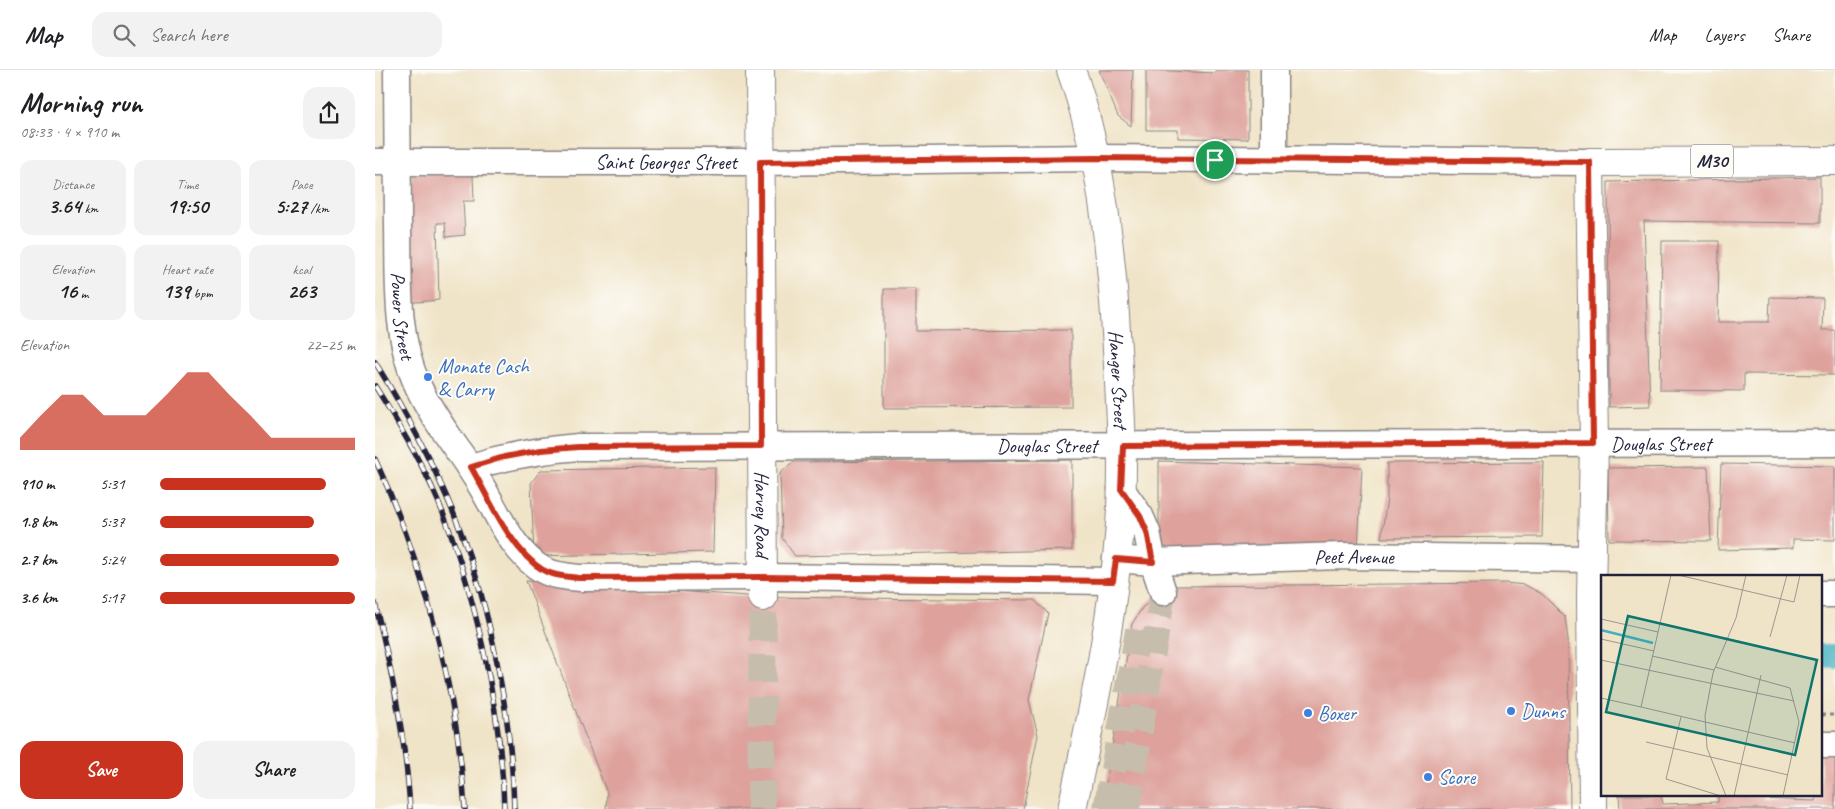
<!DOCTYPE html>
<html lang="en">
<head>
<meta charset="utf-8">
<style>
	:root { --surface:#fff; --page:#f2f2f2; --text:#202124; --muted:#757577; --line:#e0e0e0; --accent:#c8321e }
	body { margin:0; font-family:Caveat,sans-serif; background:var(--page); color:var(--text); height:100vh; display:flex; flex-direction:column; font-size:19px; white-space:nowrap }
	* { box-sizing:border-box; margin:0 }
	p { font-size:16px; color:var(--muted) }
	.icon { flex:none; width:28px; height:28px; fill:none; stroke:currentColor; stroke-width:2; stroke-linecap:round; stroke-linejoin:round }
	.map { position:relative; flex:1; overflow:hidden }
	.details { display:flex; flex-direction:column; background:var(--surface); width:375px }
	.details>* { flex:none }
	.pin { position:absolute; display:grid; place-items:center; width:42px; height:42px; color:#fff; margin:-21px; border:2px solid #fff; border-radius:50%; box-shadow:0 1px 5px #0007 }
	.round { display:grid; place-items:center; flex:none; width:52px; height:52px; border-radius:15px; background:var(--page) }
	.head { display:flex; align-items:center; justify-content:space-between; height:85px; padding:0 20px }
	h1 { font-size:28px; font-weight:700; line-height:38px }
	.stats { display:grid; grid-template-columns:repeat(3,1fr); gap:8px; height:85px; padding:5px 20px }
	.stats div { display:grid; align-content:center; border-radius:12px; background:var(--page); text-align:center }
	.stats b { font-size:21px; font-weight:700 }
	.stats small { font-size:14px; font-weight:400 }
	.stats p { font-size:14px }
	.chart { height:140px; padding:10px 20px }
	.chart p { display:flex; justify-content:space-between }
	.chart svg { width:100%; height:90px; margin-top:5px; fill:var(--accent); opacity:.7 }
	.button { display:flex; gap:10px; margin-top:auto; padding:10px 20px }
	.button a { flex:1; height:58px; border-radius:15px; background:var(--accent); color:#fff; font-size:20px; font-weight:700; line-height:58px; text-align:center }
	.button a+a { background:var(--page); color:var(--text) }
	ul { padding:0 20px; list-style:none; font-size:16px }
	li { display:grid; grid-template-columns:80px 60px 1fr; align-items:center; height:38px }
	li i { height:12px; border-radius:6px; background:var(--accent) }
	header { display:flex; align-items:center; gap:30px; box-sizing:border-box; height:70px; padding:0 25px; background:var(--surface); border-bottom:1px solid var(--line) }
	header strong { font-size:24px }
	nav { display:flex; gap:28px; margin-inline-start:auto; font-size:18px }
	.search { width:350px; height:45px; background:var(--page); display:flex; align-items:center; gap:12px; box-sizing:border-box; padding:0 18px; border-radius:15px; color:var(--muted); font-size:19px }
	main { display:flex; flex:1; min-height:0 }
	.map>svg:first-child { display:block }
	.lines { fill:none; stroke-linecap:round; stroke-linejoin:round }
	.canal { stroke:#43b1bf; stroke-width:24 }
	.building { fill:#dea19b }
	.minor-tunnel { stroke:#c7bdac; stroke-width:26; stroke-dasharray:26 13; stroke-linecap:butt }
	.major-tunnel { stroke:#c7bdac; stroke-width:28; stroke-dasharray:28 14; stroke-linecap:butt }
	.minor-casing { stroke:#898382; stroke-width:29 }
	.major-casing { stroke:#898382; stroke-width:30 }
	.path { stroke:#898382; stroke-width:3; stroke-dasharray:4 4; stroke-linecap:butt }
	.minor { stroke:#fff; stroke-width:26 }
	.major { stroke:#fff; stroke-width:28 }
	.rail-casing { stroke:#22223b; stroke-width:5.5 }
	.rail { stroke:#fdfcf7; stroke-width:4; stroke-dasharray:11; stroke-linecap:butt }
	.route-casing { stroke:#fff; stroke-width:10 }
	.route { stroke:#c8321e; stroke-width:6 }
	.shop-dot { fill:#3f7fe0; stroke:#fdfcf7; stroke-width:2 }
	.labels { text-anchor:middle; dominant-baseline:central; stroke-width:4; stroke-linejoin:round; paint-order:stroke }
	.shield { fill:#fdfcf7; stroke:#646373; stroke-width:1 }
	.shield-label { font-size:19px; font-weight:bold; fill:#22223b }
	.street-label { font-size:20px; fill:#22223b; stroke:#fdfcf7 }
	.shop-label { font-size:20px; fill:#366cbe; stroke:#fdfcf7; text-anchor:start }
	.inset-river { fill:none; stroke:#43b1bf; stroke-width:2.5 }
	.inset-road { fill:none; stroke:#9e9690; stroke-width:1 }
	.view { fill:#0f766e; fill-opacity:0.15; stroke:#0f766e; stroke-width:2.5 }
	.inset-edge { fill:none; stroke:#22223b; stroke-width:2.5 }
</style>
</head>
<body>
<header>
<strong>Map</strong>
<div class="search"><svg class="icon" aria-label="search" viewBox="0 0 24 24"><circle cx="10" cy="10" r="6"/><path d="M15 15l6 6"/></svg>Search here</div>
<nav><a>Map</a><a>Layers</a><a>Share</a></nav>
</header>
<main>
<section class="details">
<div class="head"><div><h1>Morning run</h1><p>08:33 · 4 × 910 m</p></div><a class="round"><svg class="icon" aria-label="share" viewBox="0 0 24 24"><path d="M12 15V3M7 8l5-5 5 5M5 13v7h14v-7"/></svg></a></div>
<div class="stats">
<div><p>Distance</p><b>3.64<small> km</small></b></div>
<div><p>Time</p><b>19:50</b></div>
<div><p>Pace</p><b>5:27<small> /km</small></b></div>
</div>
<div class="stats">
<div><p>Elevation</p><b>16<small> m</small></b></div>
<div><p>Heart rate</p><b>139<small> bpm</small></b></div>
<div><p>kcal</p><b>263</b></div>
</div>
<div class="chart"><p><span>Elevation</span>22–25 m</p>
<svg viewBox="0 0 160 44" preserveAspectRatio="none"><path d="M0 44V38L10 27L20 17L30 17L40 27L50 27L60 27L70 17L80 6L90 6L100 17L110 27L120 38L130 38L140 38L150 38L160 38V44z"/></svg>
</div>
<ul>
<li><b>910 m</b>5:31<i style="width:85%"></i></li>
<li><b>1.8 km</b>5:37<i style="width:79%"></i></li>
<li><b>2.7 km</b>5:24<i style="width:92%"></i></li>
<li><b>3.6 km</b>5:17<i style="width:100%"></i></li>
</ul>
<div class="button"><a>Save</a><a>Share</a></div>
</section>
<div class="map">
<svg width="1460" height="739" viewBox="0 0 1460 739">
	<rect width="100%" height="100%" fill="#fdfcf7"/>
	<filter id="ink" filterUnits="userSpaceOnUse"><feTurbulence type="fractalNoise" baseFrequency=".02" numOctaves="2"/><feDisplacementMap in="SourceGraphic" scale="10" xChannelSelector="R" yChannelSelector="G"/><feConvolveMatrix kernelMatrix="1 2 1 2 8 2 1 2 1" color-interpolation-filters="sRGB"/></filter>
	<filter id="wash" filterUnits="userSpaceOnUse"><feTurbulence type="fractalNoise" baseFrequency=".0096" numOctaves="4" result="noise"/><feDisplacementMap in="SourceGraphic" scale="20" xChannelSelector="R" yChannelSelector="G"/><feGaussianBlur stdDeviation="1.12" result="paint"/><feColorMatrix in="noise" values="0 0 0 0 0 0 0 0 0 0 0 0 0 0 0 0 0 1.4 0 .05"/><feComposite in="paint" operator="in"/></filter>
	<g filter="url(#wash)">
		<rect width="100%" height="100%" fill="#f0e4c8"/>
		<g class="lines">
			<path class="canal" d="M1446,586H1460"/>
		</g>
		<g id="blocks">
			<path class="building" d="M724,0H758L756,56L743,46Z
				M771,0L841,3V0H873V69L803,68V60H771Z
				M37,104L98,105L99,131H88L90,165L71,167L70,153H62L64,230L30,233Z
				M1445,107V153L1269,151L1275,336L1234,337L1233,112Z
				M1287,171H1344L1343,252H1394L1395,227L1448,228L1447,260H1460V305L1369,304V321L1285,320Z
				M509,219H541V261L696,260V337L509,338Z
				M697,390V480L420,486L407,468L405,403L419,392Z
				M784,391L987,397L983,480L784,490Z
				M1169,392L1167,467L1006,468L1012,429V393Z
				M1346,394L1460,396V470L1418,469V478L1343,480Z
				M340,397L338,482L159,486L156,413L166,400Z
				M1333,397L1336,471L1234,470L1233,398Z
				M151,511L388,527L659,530L673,543L654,630L663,665L648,739H231L232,723Z
				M1130,513L1150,515L1167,524L1190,547L1193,569L1195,739H727L757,554L767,538L780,526L801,516Z
				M1446,683L1460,685V739H1245L1244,725H1286L1288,734L1343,732V725H1387V729L1441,731L1442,725H1446Z"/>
		</g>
	</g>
	<g filter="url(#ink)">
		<use href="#blocks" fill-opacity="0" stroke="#898382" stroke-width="1"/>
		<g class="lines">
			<path class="minor-tunnel" d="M731,739L764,555
				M752,739L788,522"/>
			<path class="major-tunnel" d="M386,739L388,527"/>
			<defs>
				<g id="minor">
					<path id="s1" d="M22,0C22,52 23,104 23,156C24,208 20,267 43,316C60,353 88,384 108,419C124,446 139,484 168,500C179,506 193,507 205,508L388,507L738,511"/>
					<path d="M899,0V90"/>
					<path id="s2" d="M0,92H385L721,88L1215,92"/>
					<path id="s3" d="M96,397C131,386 166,380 203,377L1460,373"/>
					<path d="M746,419L765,446L772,462L778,492L788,522"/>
					<path id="s4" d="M741,489L778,492L967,486L1216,489"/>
					<path d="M1446,524H1460"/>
					<path d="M1446,675H1460"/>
				</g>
				<g id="major">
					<path id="s5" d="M385,0L388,527"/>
					<path id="s6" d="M696,0C724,78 734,162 740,245C744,319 751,393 744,467C736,559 716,649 697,739"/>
					<path d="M1218,739L1216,526L1219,373L1215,92L1460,91"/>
				</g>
			</defs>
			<use href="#minor" class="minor-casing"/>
			<use href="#major" class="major-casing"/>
			<path class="path" d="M1446,645H1460"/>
			<use href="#minor" class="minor"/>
			<use href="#major" class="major"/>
			<defs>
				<path id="rail" d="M0,292C32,344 62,400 84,457C116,539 137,651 139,739
					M0,316C20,348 40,381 56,415C97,504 127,641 129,739
					M0,389C49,495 83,622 90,739
					M0,533C17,601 31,669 35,739"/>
			</defs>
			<use href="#rail" class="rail-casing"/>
			<use href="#rail" class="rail"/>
		</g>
	</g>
	<g class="lines" filter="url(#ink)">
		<defs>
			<path id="route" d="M721,88L1215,92L1218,373L748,376L746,419L765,446L772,462L778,492L741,489L738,511L388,507L205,508C193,507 179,506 168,500C136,481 114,428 96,397L129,387L166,380L203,377L386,376L385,92Z"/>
		</defs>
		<use href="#route" class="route-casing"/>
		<use href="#route" class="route"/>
	</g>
	<g class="shop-dot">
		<circle cx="53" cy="307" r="5"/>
		<circle cx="1136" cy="641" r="5"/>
		<circle cx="933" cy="643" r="5"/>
		<circle cx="1053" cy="707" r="5"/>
	</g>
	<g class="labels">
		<rect class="shield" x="1316" y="74.5" width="42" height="33" rx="4"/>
		<g class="shield-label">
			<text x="1337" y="91">M30</text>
		</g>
		<g class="street-label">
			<text stroke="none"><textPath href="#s2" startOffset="291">Saint Georges Street</textPath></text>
			<text stroke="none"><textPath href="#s1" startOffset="246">Power Street</textPath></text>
			<text stroke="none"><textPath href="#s6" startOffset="314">Hanger Street</textPath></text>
			<text stroke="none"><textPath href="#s3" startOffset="1192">Douglas Street</textPath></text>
			<text stroke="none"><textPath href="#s3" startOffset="578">Douglas Street</textPath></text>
			<text stroke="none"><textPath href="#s5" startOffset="444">Harvey Road</textPath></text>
			<text stroke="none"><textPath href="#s4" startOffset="238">Peet Avenue</textPath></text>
		</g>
		<g class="shop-label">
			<text x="63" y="296">Monate Cash<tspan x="63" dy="23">&amp; Carry</tspan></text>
			<text x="1146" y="641">Dunns</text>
			<text x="943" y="643">Boxer</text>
			<text x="1063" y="707">Score</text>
		</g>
	</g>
	<g transform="translate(1226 505)">
		<rect width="221" height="221" fill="#f0e4c8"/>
		<path class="inset-river" d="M0,55L52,68"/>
		<path class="inset-road" d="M77,0L193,27L199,0M0,44L57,57M169,62L186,0M0,64L53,76M51,81L113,95M0,85L193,126M114,92L189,113L198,147L182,221M0,123L40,132L70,0M40,132L194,168M80,142L65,204L120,221M45,167L187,200M125,221L106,173L104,141L112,98L135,43L145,0M133,221L160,100"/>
		<path class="view" d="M27,41L216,85L194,180L5,137Z"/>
		<rect width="221" height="221" class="inset-edge"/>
	</g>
</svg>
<div class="pin" style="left:840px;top:90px;background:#1e9e55"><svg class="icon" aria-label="arrive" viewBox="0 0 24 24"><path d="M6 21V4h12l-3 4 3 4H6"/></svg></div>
</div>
</main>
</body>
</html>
